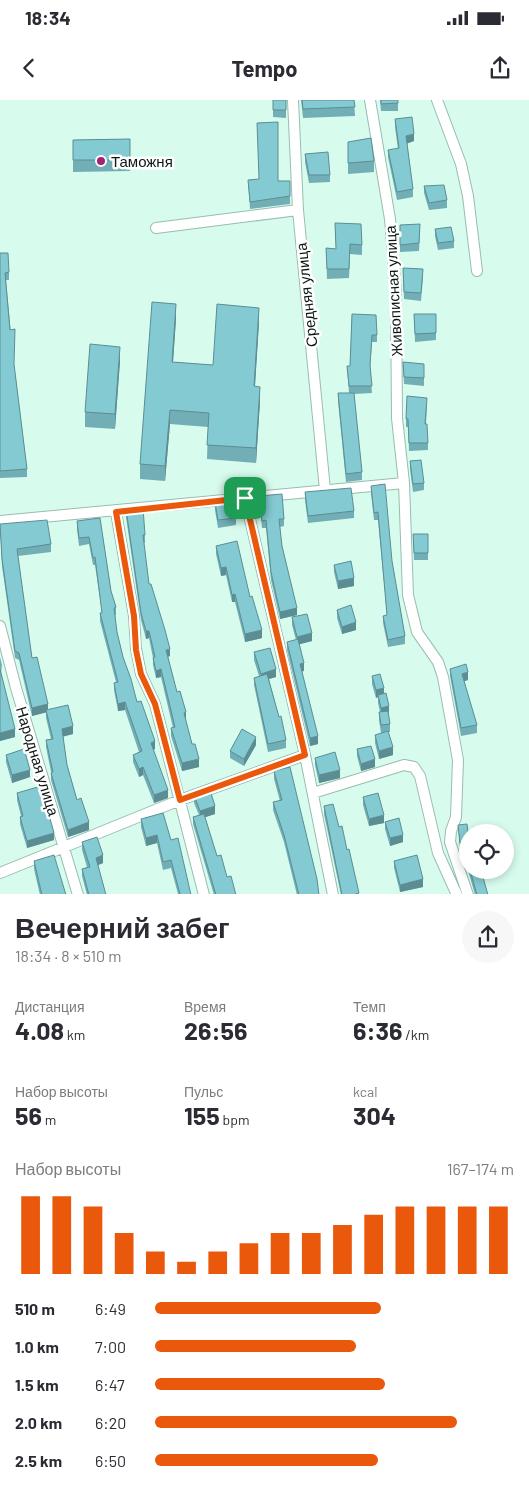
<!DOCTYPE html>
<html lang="ru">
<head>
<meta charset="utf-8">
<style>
	:root { --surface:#fff; --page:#f7f7f7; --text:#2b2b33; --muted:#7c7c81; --accent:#ea580c }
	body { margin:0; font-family:Barlow,sans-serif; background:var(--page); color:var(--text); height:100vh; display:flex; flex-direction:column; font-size:19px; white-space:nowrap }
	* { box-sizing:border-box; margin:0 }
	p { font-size:16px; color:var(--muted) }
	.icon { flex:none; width:28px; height:28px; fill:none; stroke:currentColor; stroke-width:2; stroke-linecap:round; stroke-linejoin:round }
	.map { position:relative; height:794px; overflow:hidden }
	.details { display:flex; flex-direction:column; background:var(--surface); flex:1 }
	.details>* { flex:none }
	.buttons { position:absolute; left:459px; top:724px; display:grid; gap:10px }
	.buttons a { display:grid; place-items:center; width:55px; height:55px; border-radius:50%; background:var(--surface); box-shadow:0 2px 8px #0003; font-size:25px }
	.pin { position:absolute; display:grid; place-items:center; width:42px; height:42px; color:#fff; margin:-21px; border-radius:10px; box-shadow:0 2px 8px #0006 }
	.round { display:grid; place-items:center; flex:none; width:52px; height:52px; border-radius:26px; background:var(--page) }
	.head { display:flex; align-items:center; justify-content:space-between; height:85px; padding:0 15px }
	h1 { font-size:28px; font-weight:700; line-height:38px }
	.figures { display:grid; grid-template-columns:repeat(3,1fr); gap:8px; height:85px; padding:5px 15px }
	.figures div { display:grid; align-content:center }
	.figures b { font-size:25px; font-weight:700 }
	.figures small { font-size:14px; font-weight:400 }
	.figures p { font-size:14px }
	.chart { height:140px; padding:10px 15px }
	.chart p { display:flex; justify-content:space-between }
	.chart svg { width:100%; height:90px; margin-top:5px; stroke:var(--accent); stroke-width:6 }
	ul { padding:0 15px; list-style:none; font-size:16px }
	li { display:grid; grid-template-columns:80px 60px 1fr; align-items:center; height:38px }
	li i { height:12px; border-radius:6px; background:var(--accent) }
	.status { display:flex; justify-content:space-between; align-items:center; height:35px; padding:0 25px; background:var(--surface); direction:ltr }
	.status svg { height:14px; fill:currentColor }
	header { display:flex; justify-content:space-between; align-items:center; height:65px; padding:0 15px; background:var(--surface); font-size:22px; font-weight:700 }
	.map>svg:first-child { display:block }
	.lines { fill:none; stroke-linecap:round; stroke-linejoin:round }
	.minor-casing { stroke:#9abcb0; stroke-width:12 }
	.minor { stroke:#fff; stroke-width:10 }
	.wall { fill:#72aeb5 }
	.shaded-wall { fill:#5c8d93 }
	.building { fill:#84cad2; stroke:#5c8d93 }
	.route-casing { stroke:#fff; stroke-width:10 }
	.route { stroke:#ea580c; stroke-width:6 }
	.poi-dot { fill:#9f2379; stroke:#fff; stroke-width:2 }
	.labels { text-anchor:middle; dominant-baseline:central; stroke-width:5; stroke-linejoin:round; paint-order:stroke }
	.poi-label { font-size:15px; fill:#0a1712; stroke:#fff; text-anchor:start }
	.street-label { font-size:15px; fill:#0a1712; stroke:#fff }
</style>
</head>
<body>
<div class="status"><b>18:34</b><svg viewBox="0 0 49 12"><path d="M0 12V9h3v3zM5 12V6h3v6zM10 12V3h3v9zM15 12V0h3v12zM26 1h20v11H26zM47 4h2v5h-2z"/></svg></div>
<header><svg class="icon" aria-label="back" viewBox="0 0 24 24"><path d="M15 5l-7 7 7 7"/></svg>Tempo<svg class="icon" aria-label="share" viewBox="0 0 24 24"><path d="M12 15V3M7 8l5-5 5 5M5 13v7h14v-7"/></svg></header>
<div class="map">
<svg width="529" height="795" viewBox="0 0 529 795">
	<rect width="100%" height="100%" fill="#d7fcee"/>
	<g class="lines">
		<defs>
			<path id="minor" d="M293,0L298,110L325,390
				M370,0L390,119L396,192L397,318L404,383L408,495L417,532L438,562L443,577L458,660L456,717L451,731L450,742L468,795
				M437,0L461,64L468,96L477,171
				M156,128L298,110
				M245,398L305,655L333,795
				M116,412L134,516L136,549L141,574L155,604L204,795
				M0,421L404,383
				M0,526L16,588L78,795
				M313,693L404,665L414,667L420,676L438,753L457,795
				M0,773L180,700L305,655"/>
		</defs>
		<use href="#minor" class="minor-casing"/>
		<use href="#minor" class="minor"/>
	</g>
	<path class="wall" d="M273,0H286V18L273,17Z
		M301,0H354L355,16L303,18Z
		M380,0H398V11H381Z
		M395,19L414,41L407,43L413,89V97L397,100L388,57V50L398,49L395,27Z
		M130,39V71L73,72V40Z
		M348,42L374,61V72L348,74Z
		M305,54L330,75V82L309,83L305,62Z
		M248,80L290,81V104L250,109Z
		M424,86L447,100V108L429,110L424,93Z
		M335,123L362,145V155L350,154L349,178L327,179L326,148L336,149Z
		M400,125L420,131L419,151L400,152Z
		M435,129L454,141V148L438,150L435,136Z
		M0,153L9,172V180H6L14,266L27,369V377L0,378Z
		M403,168L423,177L421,201L404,199Z
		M352,214L377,235V242H372L370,268L372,293L354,294L362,372V380L346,382L338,301V293H349L347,266H350Z
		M414,214H436V240L415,242Z
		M176,219L173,262L213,265L259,222L255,286L260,301L256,363L207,359L208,327L170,324L165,381L140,379V364Z
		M120,261L115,329L85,327V312Z
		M403,262L424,264V286L404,284Z
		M427,305L426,324L428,343V350L409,351L408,327H406V319Z
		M410,361L424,383V390L413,392L410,369Z
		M371,386L392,461L405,536V544L388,547L383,523V516L387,515L378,420H374L371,393Z
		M305,392L354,411V418L308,423L305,400Z
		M259,396L284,419V426L280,427L282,446L297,515L280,519L271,480L266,428H262Z
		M215,402L236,418V425L218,428L215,410Z
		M126,409L145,435V443H143L149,484L170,556L168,557L177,592L186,620H185L192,644L199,667L182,671L171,636V628H173L161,577L156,578L153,565V558L149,538L146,539L141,520L126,417Z
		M100,418L111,491L116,507V515H115L117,532L123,557L137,602L155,649L153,650L168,698L154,703L143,675L139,677L133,662V655L139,652L125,610L118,611L114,590V583L116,582L100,521V513H102L95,465H93L89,444L79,446L77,429V421Z
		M0,424L51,444V452L18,456L32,558L48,610L73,634L63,636L67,665L77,700L89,730L68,737L51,680V672L46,647V640L51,639L46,618V612L32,616L19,560L15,558L2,466Z
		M413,434H428V460H414Z
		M216,446L250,497L262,538L245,542L235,502H232L226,475L221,476L216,454Z
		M334,465L354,486L338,489L334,472Z
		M337,510L356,530L342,534L337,518Z
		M292,517L312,541L299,544L304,571H302L318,644L310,646L287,550V542L296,540L292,525Z
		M254,552L276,577L269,579L279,617L286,640V648L268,652L254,585V578L259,576L254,560Z
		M0,557L2,565L1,573L15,637L0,641Z
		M450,569L468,580L464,581L477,625V633L461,636L450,576Z
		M372,576L384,594L389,614H388L390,624V632H388L393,655L379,659L375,643V635L381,633L379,620V612H380L378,603V597L376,598L372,584Z
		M256,645L244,666L230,658V651Z
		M357,649L375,667L361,671L357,656Z
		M6,655L30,677L12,683L6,662Z
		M315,658L340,678L319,683L315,665Z
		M274,671L319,795H297L284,742L273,710V702L280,701L274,679Z
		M17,693L54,740L27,748L20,724V717L21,716L17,700Z
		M194,695L215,714L205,717L217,756L236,795H214L193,724V717L199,715L194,703Z
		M363,697L384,723L369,726L363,705Z
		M324,706L339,727L347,750L359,795H341L324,714Z
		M141,719L171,740L191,795L178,794L171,768L163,770L157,743L146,746L141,727Z
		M385,722L403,742L390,746L385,729Z
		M458,725L468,732V750H460Z
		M82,742L103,763L98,765L106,795H87L82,776V769L87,767L82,750Z
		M34,761L66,795H40L34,769Z
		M394,761L423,787L400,792L394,768Z
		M468,770H481L488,795H475Z"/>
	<path class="shaded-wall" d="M414,34V41L406,44V36Z
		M176,204V219L172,276V262Z
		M259,208V222L254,301V286Z
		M120,247V261L115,329V314Z
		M260,287V301L256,363V348Z
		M170,310V324L165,381V366Z
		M226,467V475L221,476V468Z
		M354,478V486L338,489V481Z
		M235,494V502H232V495Z
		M297,508V515L280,519V512Z
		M356,522V530L342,534V527Z
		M262,530V538L245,542V534Z
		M146,531H149V538L146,539Z
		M312,533V541L297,545V537Z
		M170,549V556L166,557V550Z
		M304,563V571L300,572V564Z
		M161,569V577L156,578V571Z
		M276,569V577L261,581V574Z
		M468,572V580L462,582V574Z
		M384,588V596L378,595V597L376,598V590Z
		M125,602V610L118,611V604Z
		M48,604V612L32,616V608Z
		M389,606V614L381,616V608Z
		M186,612V620L184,621V613Z
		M73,626V634L62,637V629Z
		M15,629V637L0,641V633Z
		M318,636V644L310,646V638Z
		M256,637V645L244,666V659Z
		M155,641V649L151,651V643Z
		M393,647V655L379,659V651Z
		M199,659V667L182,671V663Z
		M375,659V667L361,671V664Z
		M143,667V675L139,677V669Z
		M30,670V677L12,683V675Z
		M340,670V678L319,683V675Z
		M168,690V698L154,703V695Z
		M215,706V714L200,719V711Z
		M384,715V723L369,726V719Z
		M89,722V730L68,737V730Z
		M54,733V740L27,748V741Z
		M157,735V743L146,746V738Z
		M403,735V742L390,746V738Z
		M103,755V763L96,766V758Z
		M423,779V787L400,792V785Z"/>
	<path class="building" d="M273,0H286V10H273Z
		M302,0H354L355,7L303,9Z
		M381,0H398V3L381,4Z
		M412,17L414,34L406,36L413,89L397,92L388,50L399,48L395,19Z
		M278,22V81H290V96L250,102L248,80L259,79L257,23Z
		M371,38L374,61L348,63V42Z
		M130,39V60H73V40Z
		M328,52L330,75H309L305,54Z
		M444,85L447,100L429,103L424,86Z
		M335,123L361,124L362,145L350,144L349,169H327L326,148L336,149Z
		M420,124L419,143L400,145V125Z
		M451,127L454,141L438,143L435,129Z
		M0,153H8L9,172L5,173L7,196L10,230L15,229L14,264L27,369L0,371Z
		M403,168L423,169L421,193L404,192Z
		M152,202L176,204L172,262L213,265L217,204L259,208L254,286L260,287L256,348L207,345L209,313L170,310L165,366L140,364Z
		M352,214L376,215L377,235H372L370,265L372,286H349L347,266H350Z
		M414,214H436V233L415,234Z
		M90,244L120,247L115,314L85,312Z
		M403,262L424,264V278L404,277Z
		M338,293H354L362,372L346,374Z
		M407,296L427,298L425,324H427L428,343H409L408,319H406Z
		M421,360L424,383L413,384L410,361Z
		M385,384L392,461L405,536L388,540L383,516L387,515L378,412L374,413L371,386Z
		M351,388L354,411L308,416L305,392Z
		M282,394L284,419H279L282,446L297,508L280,512L271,472L266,420L262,421L259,396Z
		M233,400L236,418L218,420L215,402Z
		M143,408L145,435H143L149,484H151L165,530L170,549L166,550L177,592L180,591L186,612L184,613L192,644H195L199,659L182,663L171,628L175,627L161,569L156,571L153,558L155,557L149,531H146L141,513L126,409Z
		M100,418L111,491L116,507L114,508L117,532L123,557L131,579L137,602L141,601L155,641L151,643L168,690L154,695L143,667L139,669L133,655L142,651L125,602L118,604L114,583L118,582L100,513H102L95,457L93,458L89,437L79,438L77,421Z
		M47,420L51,444L17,449L32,558L37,557L48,604L32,608L19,553L15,551L2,459L0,424Z
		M413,434H428V453H414Z
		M237,441L250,497L252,496L262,530L245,534L235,494L232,495L226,467L221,468L216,446Z
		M351,461L354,478L338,481L334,465Z
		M351,505L356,522L342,527L337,510Z
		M307,514L312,533L297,537L292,517Z
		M298,539L304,563L300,564L318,636L310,638L287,542Z
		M270,548L276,569L261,574L254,552Z
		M466,564L468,572L462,574L477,625L461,628L450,569Z
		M0,569L15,629L0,633Z
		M267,574L279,617L281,616L286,640L268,644L254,578Z
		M380,574L384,588L376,590L372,576Z
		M386,593L389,606L381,608L378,595Z
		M68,605L73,626L62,629L67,665L77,700L81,698L89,722L68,730L51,673L53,672L46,640L53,639L46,610Z
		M388,611L390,624L381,625L379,612Z
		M242,629L256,637L244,659L230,651Z
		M388,631L393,647L379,651L375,635Z
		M371,646L375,659L361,664L357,649Z
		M24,649L30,670L12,675L6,655Z
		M335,652L340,670L319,675L315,658Z
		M290,667L317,779L319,795H299L284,735L273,702L282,700L274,671Z
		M41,686L54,733L27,741L20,717L23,716L17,693Z
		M210,690L215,706L200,711L194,695Z
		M378,693L384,715L369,719L363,697Z
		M333,704L339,727L342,726L347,750L349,749L359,793L353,795H342L324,706Z
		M163,713L171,740L178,738L191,795H176L180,794L171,760L163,762L157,735L146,738L141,719Z
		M204,714L217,756L221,755L227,777L231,776L236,795H216L193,717Z
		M399,718L403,735L390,738L385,722Z
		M467,724L468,732V742L460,743L458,725Z
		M97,737L103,755L96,758L106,795H89L82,769L90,767L82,742Z
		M54,755L66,795H42L34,761Z
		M417,755L423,779L400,785L394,761Z
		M470,770H481L488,795H477Z"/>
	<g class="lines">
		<defs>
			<path id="route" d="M245,398L305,655L180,700L155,604L141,574L136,550L134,516L116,412Z"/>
		</defs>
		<use href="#route" class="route-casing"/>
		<use href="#route" class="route"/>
	</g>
	<circle class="poi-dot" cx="101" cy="61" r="5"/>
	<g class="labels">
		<g class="poi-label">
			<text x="111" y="61">Таможня</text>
		</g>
		<g class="street-label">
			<text transform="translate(393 191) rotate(-93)">Живописная улица</text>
			<text transform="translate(306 195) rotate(-96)">Средняя улица</text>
			<text transform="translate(38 661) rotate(73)">Народная улица</text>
		</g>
	</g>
</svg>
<div class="buttons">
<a><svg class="icon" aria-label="locate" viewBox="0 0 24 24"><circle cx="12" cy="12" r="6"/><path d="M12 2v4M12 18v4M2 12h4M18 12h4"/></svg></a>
</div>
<div class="pin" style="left:245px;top:398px;background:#1e9e55"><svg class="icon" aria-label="arrive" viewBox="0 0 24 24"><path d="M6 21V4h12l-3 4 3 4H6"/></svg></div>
</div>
<section class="details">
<div class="head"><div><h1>Вечерний забег</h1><p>18:34 · 8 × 510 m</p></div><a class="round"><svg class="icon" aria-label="share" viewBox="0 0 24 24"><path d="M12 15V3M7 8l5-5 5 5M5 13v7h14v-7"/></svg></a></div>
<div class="figures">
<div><p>Дистанция</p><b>4.08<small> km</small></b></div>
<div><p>Время</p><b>26:56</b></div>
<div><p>Темп</p><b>6:36<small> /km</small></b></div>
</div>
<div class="figures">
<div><p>Набор высоты</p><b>56<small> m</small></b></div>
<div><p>Пульс</p><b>155<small> bpm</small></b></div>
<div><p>kcal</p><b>304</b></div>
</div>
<div class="chart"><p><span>Набор высоты</span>167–174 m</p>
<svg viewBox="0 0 160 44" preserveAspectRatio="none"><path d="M5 44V6M15 44V6M25 44V11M35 44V24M45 44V33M55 44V38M65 44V33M75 44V29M85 44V24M95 44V24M105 44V20M115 44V15M125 44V11M135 44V11M145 44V11M155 44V11"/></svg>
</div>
<ul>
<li><b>510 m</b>6:49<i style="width:63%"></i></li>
<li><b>1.0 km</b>7:00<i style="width:56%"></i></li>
<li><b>1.5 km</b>6:47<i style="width:64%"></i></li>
<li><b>2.0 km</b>6:20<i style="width:84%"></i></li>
<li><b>2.5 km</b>6:50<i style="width:62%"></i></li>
</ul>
</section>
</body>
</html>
